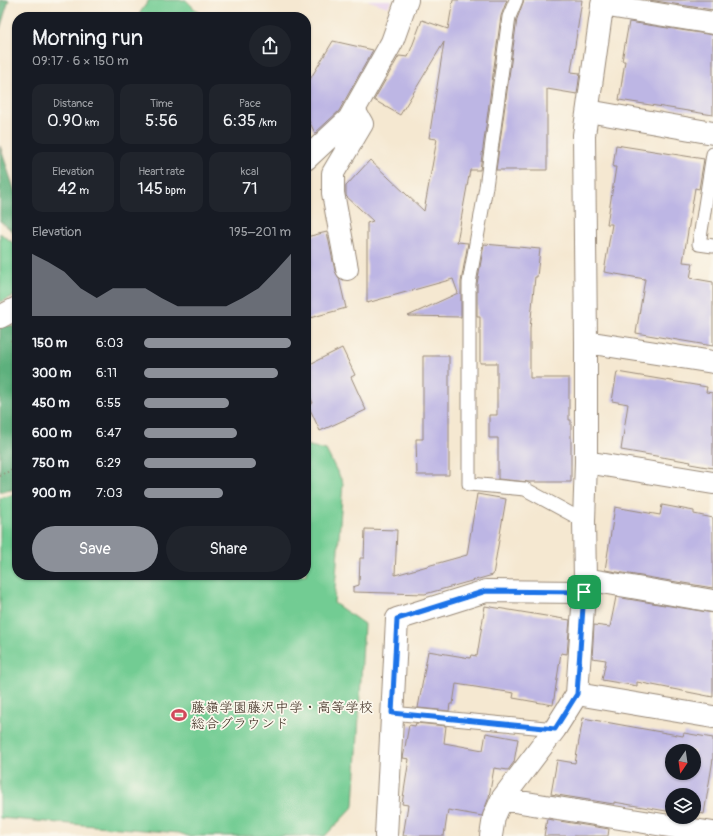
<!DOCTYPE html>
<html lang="en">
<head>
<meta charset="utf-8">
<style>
	:root { --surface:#171b24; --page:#20242c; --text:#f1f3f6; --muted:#9ea1a6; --accent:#8c9099 }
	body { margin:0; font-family:Pangolin,"Klee One",sans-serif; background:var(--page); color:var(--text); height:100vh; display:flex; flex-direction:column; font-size:15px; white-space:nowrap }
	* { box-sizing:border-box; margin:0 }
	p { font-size:13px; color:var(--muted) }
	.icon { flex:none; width:22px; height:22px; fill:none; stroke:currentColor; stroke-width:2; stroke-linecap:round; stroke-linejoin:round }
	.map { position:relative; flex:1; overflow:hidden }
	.sheet { position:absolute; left:12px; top:12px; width:299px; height:568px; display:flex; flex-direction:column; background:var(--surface); border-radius:16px; box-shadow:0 1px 3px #0004 }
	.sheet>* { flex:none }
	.needle { width:26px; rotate:193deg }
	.buttons { position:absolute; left:665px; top:744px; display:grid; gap:8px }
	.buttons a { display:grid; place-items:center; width:36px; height:36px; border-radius:50%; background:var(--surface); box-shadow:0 1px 3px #0004; font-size:20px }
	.pin { position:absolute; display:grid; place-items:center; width:34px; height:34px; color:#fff; margin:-17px; border-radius:8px; box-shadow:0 2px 6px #0006 }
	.round { display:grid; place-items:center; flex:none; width:42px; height:42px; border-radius:21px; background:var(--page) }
	.overview { display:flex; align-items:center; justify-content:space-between; height:68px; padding:0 20px }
	h1 { font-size:22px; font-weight:600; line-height:30px }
	.figures { display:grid; grid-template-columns:repeat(3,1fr); gap:6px; height:68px; padding:4px 20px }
	.figures div { display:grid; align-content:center; border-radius:10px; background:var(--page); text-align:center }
	.figures b { font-size:17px; font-weight:600 }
	.figures small { font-size:11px; font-weight:400 }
	.figures p { font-size:11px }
	.chart { height:112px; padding:8px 20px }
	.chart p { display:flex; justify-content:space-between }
	.chart svg { width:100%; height:72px; margin-top:4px; fill:var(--accent); opacity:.7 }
	.action { display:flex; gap:8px; margin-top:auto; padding:8px 20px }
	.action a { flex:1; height:46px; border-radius:24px; background:var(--accent); color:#fff; font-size:16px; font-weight:600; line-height:46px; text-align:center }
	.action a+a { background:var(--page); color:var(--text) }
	ul { padding:0 20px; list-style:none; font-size:13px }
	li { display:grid; grid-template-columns:64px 48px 1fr; align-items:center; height:30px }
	li i { height:10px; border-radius:5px; background:var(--accent) }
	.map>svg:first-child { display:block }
	.built { fill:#e8d2ee }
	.green { fill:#72cc93; stroke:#567b58 }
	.forest { fill:#5db07d; stroke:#4c6d4e }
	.building { fill:#bdb6e4; fill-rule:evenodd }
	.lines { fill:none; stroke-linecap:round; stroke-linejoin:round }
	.lane-casing { stroke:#988978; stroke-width:15 }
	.street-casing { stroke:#988978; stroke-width:24 }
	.path { stroke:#988978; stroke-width:2.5; stroke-dasharray:1 3; stroke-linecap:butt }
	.lane { stroke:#fff; stroke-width:13 }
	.street { stroke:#fff; stroke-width:22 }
	.route-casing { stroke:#fff; stroke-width:8 }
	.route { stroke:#1a73e8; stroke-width:5 }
	.labels { text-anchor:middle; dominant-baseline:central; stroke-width:3.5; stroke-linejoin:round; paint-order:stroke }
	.poi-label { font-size:14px; fill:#3b2a1e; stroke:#fbf7ec; text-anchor:start }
</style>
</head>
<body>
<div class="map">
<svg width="713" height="836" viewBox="0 0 713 836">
	<rect width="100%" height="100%" fill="#fbf7ec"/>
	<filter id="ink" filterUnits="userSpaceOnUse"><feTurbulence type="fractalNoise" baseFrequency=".025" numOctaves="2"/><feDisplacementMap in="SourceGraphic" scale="8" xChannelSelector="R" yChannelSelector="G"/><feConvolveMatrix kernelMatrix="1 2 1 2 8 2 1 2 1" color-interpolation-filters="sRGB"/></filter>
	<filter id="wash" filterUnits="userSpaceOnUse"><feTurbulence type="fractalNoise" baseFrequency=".012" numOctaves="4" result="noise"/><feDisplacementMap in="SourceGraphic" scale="16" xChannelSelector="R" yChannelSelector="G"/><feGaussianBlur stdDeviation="0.9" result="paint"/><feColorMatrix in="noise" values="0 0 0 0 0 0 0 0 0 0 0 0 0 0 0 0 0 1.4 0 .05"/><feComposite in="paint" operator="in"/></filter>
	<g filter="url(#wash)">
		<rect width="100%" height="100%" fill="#f5e8d1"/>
		<path class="built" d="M367,0H392L388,7Z"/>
		<path class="green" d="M149,0H186L203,17H137Z
			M0,233L17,246V295L0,302Z
			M306,445L326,450L343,483L334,603L364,624L354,806L325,836H188L179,833L0,818V498L17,494V575H306Z"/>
		<path class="forest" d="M0,0H9L0,29Z
			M0,146L17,198V235L0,221Z
			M0,325L13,326L17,331V489L0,492Z"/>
		<g id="blocks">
			<path class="building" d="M453,0H507L501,16L480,170H470L457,242L468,243L461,282V317L408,316L458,293L453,279L367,303V223L373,221L346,196V186L370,160L424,211L437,139L429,138L444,42L400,115L374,100L399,56L408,57L422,20L448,29Z
				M524,0H582L571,72L580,73L577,94L547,89V170H496L517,19Z
				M649,0H713V10Z
				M629,22L713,35V115L619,100L625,61H622Z
				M333,41L373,50L339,111L315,133L306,115V86Z
				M616,145L704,159L699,189L695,188L683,262L693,263L690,278L713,282V346L636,333L645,279L604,272L612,224H607L616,167H613Z
				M327,232L335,271L339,278L346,308L306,319V237Z
				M484,244L540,249L537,277H535L530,329V378H569V420H571V482H528L498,479V438H489V415H497V363H480V317H477V284Z
				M342,348L355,375L351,377L366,410L320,431L308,405L313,403L306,388V366Z
				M423,356H449V475H417L416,439H423Z
				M617,372L707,387L706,392L713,393V468L690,464L691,462L621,450L628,404L612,401Z
				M477,494L506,499L493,575L425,594L353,592V587L359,585L360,558H364L365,529L397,530L395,575L467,555Z
				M662,505L694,511V514L713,518V588L605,570L615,507L660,515Z
				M616,597L713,613V697L637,682V686L602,680L606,660L592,658L594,625L610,627Z
				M485,606L570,620L567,654L561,653L553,705L513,698L514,693L456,684L453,704H450L449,711L418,708L428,651L470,658L471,655L477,656Z
				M583,718L683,736L684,733L713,738V759L704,814L694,812V795H672V812L614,802V804L551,794L557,760L575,763ZM672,751H694V773H672Z
				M416,723L446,726L444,743L483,750L486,733L518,739L514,762L508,770L494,768L489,797L482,816L448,810L444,836H403L408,805L402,804L409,759L403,758L409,725L415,726Z
				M547,819L609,829L608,836H544Z"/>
		</g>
	</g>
	<g filter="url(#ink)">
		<use href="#blocks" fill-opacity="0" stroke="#988978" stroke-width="1"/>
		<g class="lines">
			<defs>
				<path id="lane" d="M516,0L509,17L486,187L469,283V484L525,489L584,521
					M713,154L699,244L713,246
					M392,713L555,729"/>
				<path id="street" d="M602,5L713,23
					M588,111L713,133
					M306,159L349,119L392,42L407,0
					M347,269L333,193V173L362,124L354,110
					M0,317L17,308
					M586,342L713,362
					M586,462L713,483
					M585,579L713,601
					M577,694L713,717
					M502,799L713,833
					M386,836L397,619L486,591L584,592
					M491,836L494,817L502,799L555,729L577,694L585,579L584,521L586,462V342L584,135L603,0"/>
			</defs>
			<use href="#lane" class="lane-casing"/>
			<use href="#street" class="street-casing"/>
			<path class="path" d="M11,340L17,347
				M0,476L17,467"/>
			<use href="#lane" class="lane"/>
			<use href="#street" class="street"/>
		</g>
	</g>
	<g class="lines" filter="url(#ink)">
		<defs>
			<path id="route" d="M486,591L584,592L577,694L555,729L392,713L397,619Z"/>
		</defs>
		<use href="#route" class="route-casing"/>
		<use href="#route" class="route"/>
	</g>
	<defs>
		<symbol id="stadium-bare" viewBox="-9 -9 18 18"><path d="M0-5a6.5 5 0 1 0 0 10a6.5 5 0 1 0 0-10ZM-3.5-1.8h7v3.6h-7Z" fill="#d1495b" stroke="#fbf7ec" stroke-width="2.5" paint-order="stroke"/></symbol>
	</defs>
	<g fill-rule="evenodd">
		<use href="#stadium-bare" x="168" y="704" width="22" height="22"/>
	</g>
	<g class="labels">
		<g class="poi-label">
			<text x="191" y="707">藤嶺学園藤沢中学・高等学校<tspan x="191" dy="16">総合グラウンド</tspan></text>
		</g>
	</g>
</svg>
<div class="buttons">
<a><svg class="needle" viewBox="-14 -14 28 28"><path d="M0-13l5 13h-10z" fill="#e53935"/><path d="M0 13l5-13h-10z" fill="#9ea1a6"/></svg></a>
<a><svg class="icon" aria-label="layers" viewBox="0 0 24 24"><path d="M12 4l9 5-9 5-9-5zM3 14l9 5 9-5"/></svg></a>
</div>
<div class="pin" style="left:584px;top:592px;background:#1e9e55"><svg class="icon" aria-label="arrive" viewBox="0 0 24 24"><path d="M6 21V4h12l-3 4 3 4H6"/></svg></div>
<section class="sheet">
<div class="overview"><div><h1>Morning run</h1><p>09:17 · 6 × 150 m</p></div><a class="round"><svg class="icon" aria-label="share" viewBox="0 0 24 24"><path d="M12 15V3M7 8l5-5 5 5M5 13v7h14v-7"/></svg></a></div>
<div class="figures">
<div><p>Distance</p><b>0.90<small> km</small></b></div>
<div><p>Time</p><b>5:56</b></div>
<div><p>Pace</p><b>6:35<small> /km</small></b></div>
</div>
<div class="figures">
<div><p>Elevation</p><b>42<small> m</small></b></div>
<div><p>Heart rate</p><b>145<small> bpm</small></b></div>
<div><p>kcal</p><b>71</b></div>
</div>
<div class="chart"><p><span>Elevation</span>195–201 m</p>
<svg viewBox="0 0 160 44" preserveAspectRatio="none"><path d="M0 44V6L10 11L20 17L30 27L40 33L50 27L60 27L70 27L80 33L90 38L100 38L110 38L120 38L130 33L140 27L150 17L160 6V44z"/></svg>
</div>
<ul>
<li><b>150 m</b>6:03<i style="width:100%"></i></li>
<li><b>300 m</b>6:11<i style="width:91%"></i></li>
<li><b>450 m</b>6:55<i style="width:58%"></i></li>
<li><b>600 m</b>6:47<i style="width:63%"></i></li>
<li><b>750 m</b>6:29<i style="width:76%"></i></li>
<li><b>900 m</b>7:03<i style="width:54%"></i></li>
</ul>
<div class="action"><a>Save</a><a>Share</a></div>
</section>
</div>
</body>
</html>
